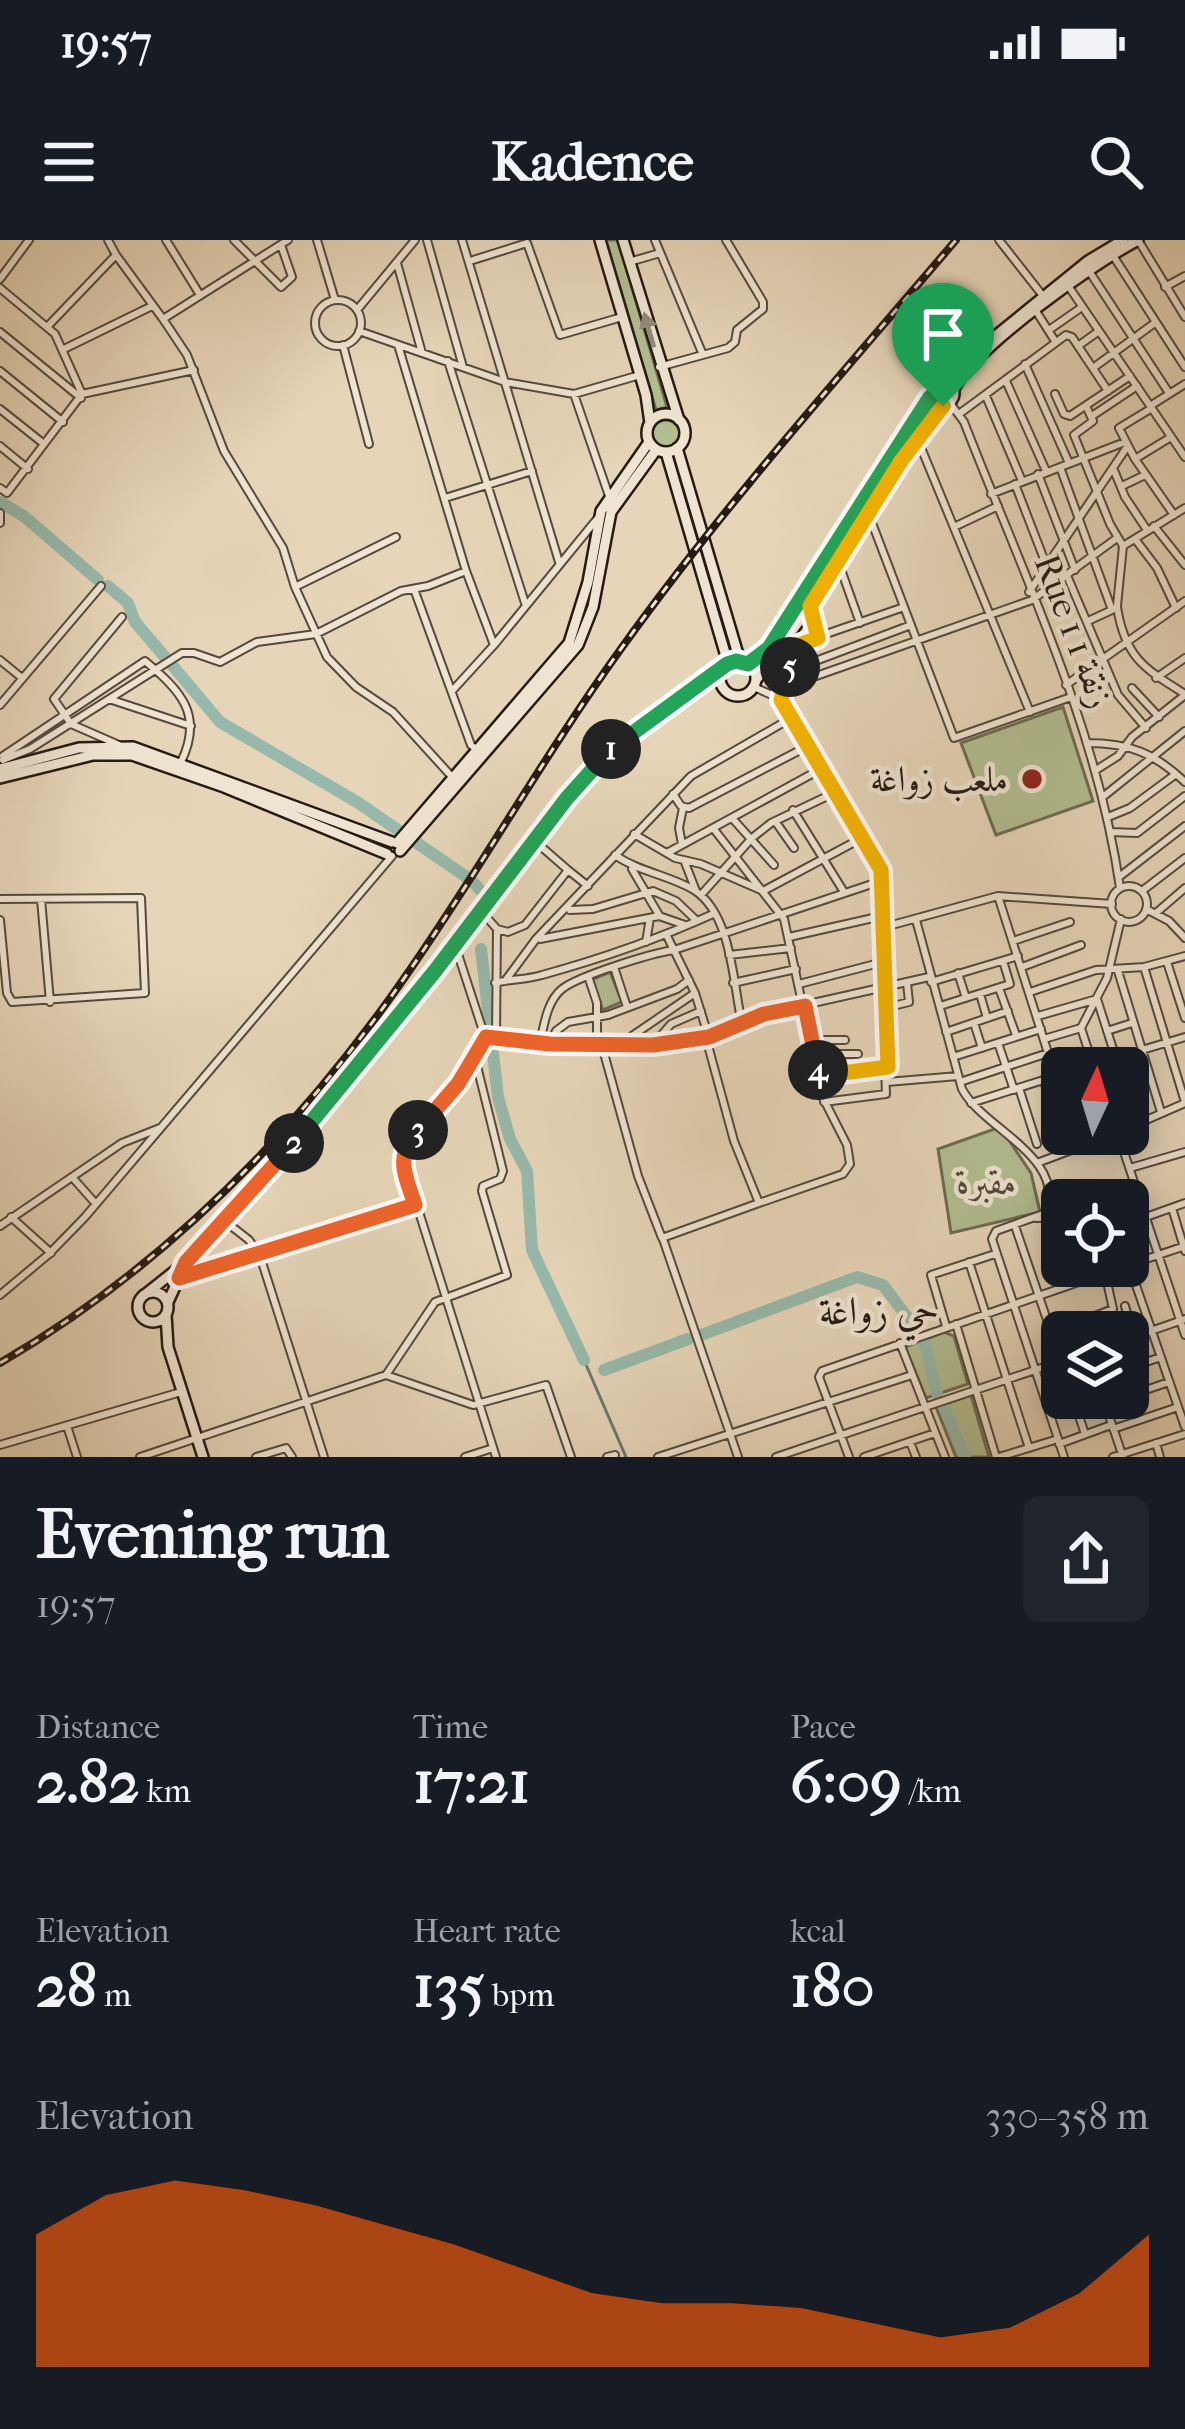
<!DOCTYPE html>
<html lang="en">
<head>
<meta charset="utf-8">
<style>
	:root { --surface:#171b24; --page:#20242c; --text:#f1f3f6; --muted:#9ea1a6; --accent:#ea580c }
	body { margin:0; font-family:"IM FELL French Canon",Amiri,serif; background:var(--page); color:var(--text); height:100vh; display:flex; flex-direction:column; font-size:45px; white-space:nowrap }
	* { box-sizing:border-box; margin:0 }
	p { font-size:39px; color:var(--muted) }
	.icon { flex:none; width:66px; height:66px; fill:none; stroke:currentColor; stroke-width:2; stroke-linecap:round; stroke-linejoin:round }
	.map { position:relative; height:1217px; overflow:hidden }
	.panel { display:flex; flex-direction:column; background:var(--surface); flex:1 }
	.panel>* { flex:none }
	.needle { width:78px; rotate:4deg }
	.tools { position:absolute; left:1041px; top:807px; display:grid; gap:24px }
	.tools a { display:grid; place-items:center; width:108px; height:108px; border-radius:18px; background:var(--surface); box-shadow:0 6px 30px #0003; font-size:60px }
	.pin { position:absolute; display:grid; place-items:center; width:102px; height:102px; color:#fff; margin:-123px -51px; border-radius:50% 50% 50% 0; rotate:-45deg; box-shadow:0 0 12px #0007 }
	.pin .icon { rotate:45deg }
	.km { position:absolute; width:60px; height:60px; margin:-30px; border-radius:50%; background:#222; color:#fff; font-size:33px; line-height:60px; text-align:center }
	.round { display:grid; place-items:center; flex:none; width:126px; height:126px; border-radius:18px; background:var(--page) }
	.summary { display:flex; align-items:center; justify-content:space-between; height:204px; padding:0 36px }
	h1 { font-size:66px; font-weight:700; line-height:90px }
	.figures { display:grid; grid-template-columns:repeat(3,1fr); gap:18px; height:204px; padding:12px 36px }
	.figures div { display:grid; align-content:center }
	.figures b { font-size:60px; font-weight:700 }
	.figures small { font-size:33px; font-weight:400 }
	.figures p { font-size:33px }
	.chart { height:336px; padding:24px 36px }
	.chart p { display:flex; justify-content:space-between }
	.chart svg { width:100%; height:216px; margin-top:12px; fill:var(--accent); opacity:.7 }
	.status { display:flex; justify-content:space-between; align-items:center; height:84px; padding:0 60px; background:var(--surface); direction:ltr }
	.status svg { height:33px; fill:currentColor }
	header { display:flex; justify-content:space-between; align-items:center; height:156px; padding:0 36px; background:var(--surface); font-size:54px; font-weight:700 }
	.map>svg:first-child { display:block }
	.green { fill:#b2be91; stroke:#6c6c52; stroke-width:3 }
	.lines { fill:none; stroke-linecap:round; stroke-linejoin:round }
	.stream { stroke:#69796f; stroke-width:3 }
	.river { stroke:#97b9ab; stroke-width:12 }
	.street-casing { stroke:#55493d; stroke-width:10 }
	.secondary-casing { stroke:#251a14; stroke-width:14 }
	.street { stroke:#efe4d1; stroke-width:6 }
	.secondary { stroke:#efe4d1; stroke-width:9 }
	.rail-casing { stroke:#251a14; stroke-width:8 }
	.rail { stroke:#efe4d1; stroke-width:3; stroke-dasharray:9; stroke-linecap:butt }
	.oneway { fill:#94897c }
	.split-1-casing { stroke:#fff; stroke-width:24 }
	.split-2-casing { stroke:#fff; stroke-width:24 }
	.split-3-casing { stroke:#fff; stroke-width:24 }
	.split-4-casing { stroke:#fff; stroke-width:24 }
	.split-5-casing { stroke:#fff; stroke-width:24 }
	.split-6-casing { stroke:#fff; stroke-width:24 }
	.split-1 { stroke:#22a559; stroke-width:15 }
	.split-2 { stroke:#22a559; stroke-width:15 }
	.split-3 { stroke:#f0652b; stroke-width:15 }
	.split-4 { stroke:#f0652b; stroke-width:15 }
	.split-5 { stroke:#f5b400; stroke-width:15 }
	.split-6 { stroke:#f5b400; stroke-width:15 }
	.poi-dot { fill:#8f2418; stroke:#efe4d1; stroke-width:4.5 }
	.labels { text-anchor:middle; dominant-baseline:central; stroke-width:9; stroke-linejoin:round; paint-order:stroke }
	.street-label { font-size:36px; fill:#251a14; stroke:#efe4d1 }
	.poi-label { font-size:36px; fill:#251a14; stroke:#efe4d1; text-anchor:end }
	.park-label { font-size:36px; font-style:italic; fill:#4f4b3a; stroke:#efe4d1 }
	.neighbourhood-label { font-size:39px; fill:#251a14; stroke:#efe4d1 }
</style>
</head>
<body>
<div class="status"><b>19:57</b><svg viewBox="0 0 49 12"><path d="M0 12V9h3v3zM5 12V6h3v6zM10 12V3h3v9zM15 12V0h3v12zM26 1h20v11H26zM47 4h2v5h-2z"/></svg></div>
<header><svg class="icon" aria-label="menu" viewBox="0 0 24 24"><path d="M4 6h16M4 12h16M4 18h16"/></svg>Kadence<svg class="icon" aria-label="search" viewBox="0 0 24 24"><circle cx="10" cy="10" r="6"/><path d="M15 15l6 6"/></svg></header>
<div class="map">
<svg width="1185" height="1217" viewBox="0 0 1185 1217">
	<rect width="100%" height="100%" fill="#e6d5b8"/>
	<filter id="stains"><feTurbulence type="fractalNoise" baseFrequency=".00167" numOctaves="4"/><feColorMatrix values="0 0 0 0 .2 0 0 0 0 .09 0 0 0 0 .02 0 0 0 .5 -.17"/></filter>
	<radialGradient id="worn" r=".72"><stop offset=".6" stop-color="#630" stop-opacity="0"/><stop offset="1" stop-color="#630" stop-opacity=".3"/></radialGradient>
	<path class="green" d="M606,0H618L667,167L656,170Z
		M652 194a14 14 0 1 1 28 0a14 14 0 1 1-28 0Z
		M1063,467L1093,561L996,595L961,503Z
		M610,732L622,762L603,770L591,740Z
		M1000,887L1031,933L1040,972L951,993L938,909Z
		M944,1092L954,1096L968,1144L926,1158L905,1107Z
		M971,1155L989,1217H956L936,1167Z"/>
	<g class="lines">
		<path class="stream" d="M584,1120L626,1217"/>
		<path class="river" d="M0,262L25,277L98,340
			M108,346L128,363L135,382L165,417
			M172,425L220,482L357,562L471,640L483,653
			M481,709L498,857L510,899L527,931L532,1010L584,1120
			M701,1095L857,1037L883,1045L916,1089L926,1107L937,1154
			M604,1130L688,1099
			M944,1167L965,1217"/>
		<defs>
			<path id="street" d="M108,0L116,15
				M166,0L200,55
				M234,0L281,47L292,37L281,5
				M288,0L163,79L187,115L224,211L283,308L295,347L327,417L356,447L393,472L453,538
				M317,0L335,60
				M427,0L463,127
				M462,0L559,322
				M655,0L703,115
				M999,0L1043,56
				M1138,0L1185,77
				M1112,14L1185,127
				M470,21L527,3L560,95L622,77
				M629,22L660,13
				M397,23L422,113
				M1089,31L1169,153
				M0,39L29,0
				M1069,47L1185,217
				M1165,47L1185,36
				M0,48L55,94L82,154L7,253L0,248
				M315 83a23 23 0 1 1 46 0a23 23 0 1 1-46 0Z
				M357,70L415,0
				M1036,71L1055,101
				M47,87L116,15L163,79
				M1049,90L1082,67
				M359,91L505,142L574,154L640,135
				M0,92L81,158
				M343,105L369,204
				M398,105L466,331L494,405L597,279
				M1078,106L1099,91
				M64,109L152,66
				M448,121L525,363
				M1025,124L1069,223
				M659,127L728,108L735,102L737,90L763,69V62L726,0
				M1093,128L1156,82
				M0,131L63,182
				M1006,141L1046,231
				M82,154L194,130
				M574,154L609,256
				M1055,154L1064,174L1070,176L1130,136
				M986,156L1022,241
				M950,163L964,182C1023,334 1097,486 1120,648
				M1086,166L1093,181L1074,195L1110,284L1123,306L1117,366
				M1150,166L1185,144
				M1152,168L1119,188L1135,219L1171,197
				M0,169L44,204
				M959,174L1066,95L1072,97L1108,151
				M1092,176L1137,146
				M917,198L1030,472
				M0,206L28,229
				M1135,219L1174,275
				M1060,227L1112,370L1117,367C1125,418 1145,429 1185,454
				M1113,228L1125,257L1147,290
				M1038,234L1075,330
				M1015,244L1054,345
				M1122,246L1145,235
				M991,254L1125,202
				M445,258L532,231
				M0,273V283
				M869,275L954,498L1071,457
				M1154,286L1185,325
				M954,287L998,266
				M1135,299L1157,328L1176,368
				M1123,306L1185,268
				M839,324L860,383
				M1068,338L1118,455L1146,488
				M295,347L396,297
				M414,349L471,505L477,510
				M1029,352L1127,207
				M810,366L817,398
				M1088,381L1112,370
				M780,410L904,367
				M0,420L22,438
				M789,431L911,385
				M1156,438L1185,418
				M1066,445L1185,361
				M754,447L774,456L786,467L877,620L881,630L885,747
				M785,447L1032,360L1117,298
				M1132,448L1159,477
				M452,451L494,405
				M109,459L191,486
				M780,460L789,431L790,408
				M0,465L101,346
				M1087,503C1130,503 1154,513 1185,542
				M119,505L71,484L54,459L122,377
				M3,516L145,421C181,451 204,475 181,522
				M3,520L30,509L182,413H194L220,422L257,402L316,394L401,351L428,346L466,331
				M1096,530L1118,516L1132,497L1185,455
				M673,554L681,566L689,568L808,506
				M1104,556L1185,491
				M793,570L844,652
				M1108,577L1130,568L1176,534
				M732,578L774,625
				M775,581L794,608
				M713,588L784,679L822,856L847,905L850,924L843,934L759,963
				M1111,592L1137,593L1185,556
				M634,594L675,618L701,624L763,651L862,598
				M682,604L679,588L683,568
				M667,613L821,529
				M615,615C639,632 669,635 694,650C732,674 733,744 742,784
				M684,620L696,651
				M632,629L659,675
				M568,630L588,646
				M1119,637L1185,586
				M1111 664a18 18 0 1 1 36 0a18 18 0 1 1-36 0Z
				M1142,651L1185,618
				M701,655L752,598L771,583L836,552
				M998,656L1048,813L1065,828
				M0,659L141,658L145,753L12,762L7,753L0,680
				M41,659L50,762
				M1146,669L1169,681L1185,698
				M570,670L593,669L653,651L676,661L697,681
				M481,671L497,689L508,692L525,685L568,630L537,603
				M1156,673L1185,648
				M916,680L962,849C983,889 1067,917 1046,973L996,991L992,999L1064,1217
				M881,688L998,656L1112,664
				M667,696L695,753L709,798
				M789,697L882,676
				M540,699L659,676L685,685
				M1013,701L1070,682
				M646,702L650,678
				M455,705L485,797L459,844L404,907L403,921L496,1217
				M729,715L791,708
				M1167,722L1185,778
				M614,727L627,767
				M1022,727L1081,705
				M1144,727L1185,862
				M1118,731L1161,872
				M958,733L966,758
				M589,739L597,763V806
				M505,741L536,699L691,536L793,477
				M931,742L1018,716
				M495,743C510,739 526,740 542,735C600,719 658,699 713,674
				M733,743L796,729
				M799,744L883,722
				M999,748L1016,795
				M1030,752L1096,730L1144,727L1185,716
				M980,754L987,778
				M940,766L1010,744L1003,721
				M885,768L909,762L907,743
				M1038,776L1097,759L1119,828
				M974,783L982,808
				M1081,788L1093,825
				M1107,791L1132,783
				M946,792L1008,771
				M485,797L597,806L686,801L719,794L764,774L929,737
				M496,797L497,689
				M1044,799L1081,788L1107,738L1121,679
				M813,800H845
				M540,803C544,785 547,761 562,749C578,736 652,713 674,710L881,641
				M550,803L556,791L568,782L608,775L677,749L689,740
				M998,803L1014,850
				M627,804L632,796L695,753
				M653,805L671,784L701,771
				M602,806L638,936L662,998L759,963L734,901L706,798
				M815,814H858
				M953,817L1041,789
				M1082,828L1185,797
				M819,836L887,827
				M1044,841L1066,912
				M887,842L958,836
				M960,842L1048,813
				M1019,848L1037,904
				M1128,851L1139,882
				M824,862L886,854L882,748
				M971,863L1062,834
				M1128,888L1185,863
				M1118,894L1185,1095
				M1037,923L1114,894
				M1130,928L1185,912
				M72,937L96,964
				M1120,960L1139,955
				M1172,968L1185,1011
				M11,977L51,1013
				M1146,977L1185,963
				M1036,978L1062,977
				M226,982L249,1000L260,1016L324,1217
				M0,986L122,903L160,888
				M1015,986L1061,1121
				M1128,997L1150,990
				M663,999L738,1217
				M969,1022L1029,1208
				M1128,1025L1185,1006
				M1129,1025L1185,1187
				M179,1038L415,966
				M0,1055L49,1014L85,977L392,616
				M1125,1066L1134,1097
				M956,1084L996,1217
				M946,1086L931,1035L995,1014
				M1080,1092L1079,1082L1113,1069L1105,1033
				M1128,1099L1185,1079
				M900,1103L945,1217
				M1128,1128L1161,1117
				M386,1135L435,1062L507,1035L482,951L483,946L500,939L503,931L475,818
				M1128,1156L1169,1142
				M1073,1158L1085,1194
				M1103,1158L1123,1217
				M1105,1164L1122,1158
				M67,1186L77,1217
				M1113,1189L1178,1167
				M910,1202L916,1217
				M1156,1203L1160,1217
				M1059,1204L1111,1185
				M0,1205L181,1152
				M140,1217L386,1135L473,1165L546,1145L571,1217
				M256,1217L286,1208L292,1217
				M465,1217L493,1208
				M607,1217L615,1215
				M658,1217L912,1135
				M776,1217L1062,1121
				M849,1217L819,1137L822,1131L1125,1026
				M864,1217L935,1193
				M999,1217L1058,1199
				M1113,1217L1185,1194"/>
			<path id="secondary" d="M600,0L646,155L650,183
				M623,0L679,180
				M930 153a12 12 0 1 1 24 0a12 12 0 1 1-24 0Z
				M940,141L1088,21L1123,0
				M954,149C975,107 1093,24 1138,0
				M647 193a19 19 0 1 1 38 0a19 19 0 1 1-38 0Z
				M677,208L740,421
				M666,212L728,423
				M720 438a18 18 0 1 1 36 0a18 18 0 1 1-36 0Z
				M748,424L769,408L794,374L930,157
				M756,440L810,366L908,211L943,165
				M0,529L79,508L133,507L392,602
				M0,538L93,515H132L224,547L387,614
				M397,603L569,403L588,342L601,271L649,202
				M400,611L578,405L593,367L611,272L656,210
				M138 1067a15 15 0 1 1 30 0a15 15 0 1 1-30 0Z
				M147,1053L186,1022L263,939L435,731L597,523L629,493L721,432
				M168,1062L184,1027
				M166,1075L168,1107L203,1217"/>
		</defs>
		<use href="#street" class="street-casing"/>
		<use href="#secondary" class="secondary-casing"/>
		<use href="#street" class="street"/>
		<use href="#secondary" class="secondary"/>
		<defs>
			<path id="rail" d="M0,1123C158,1031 288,901 393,754C474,641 541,519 623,406C725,264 843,133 956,0"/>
		</defs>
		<use href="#rail" class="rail-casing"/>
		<use href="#rail" class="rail"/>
	</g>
	<defs><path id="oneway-solid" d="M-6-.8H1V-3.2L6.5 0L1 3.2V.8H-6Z" transform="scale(3)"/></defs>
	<use class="oneway" href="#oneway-solid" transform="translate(649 90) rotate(-106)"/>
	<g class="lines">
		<defs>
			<path id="split-1" d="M611,509L727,424L736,421L748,424L769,408L930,157L943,166"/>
			<path id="split-2" d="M294,903L435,731L567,558L611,509"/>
			<path id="split-3" d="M294,903L186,1022L179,1038L415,965C405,933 394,918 418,890"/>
			<path id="split-4" d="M418,890L458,844L486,797L550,804L653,805L709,797L764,774L805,766L818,830"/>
			<path id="split-5" d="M790,427L781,460L881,630L888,827L819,836L818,830"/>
			<path id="split-6" d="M790,427V408L818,398L810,366L901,221L943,166"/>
		</defs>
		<use href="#split-1" class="split-1-casing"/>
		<use href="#split-2" class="split-2-casing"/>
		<use href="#split-3" class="split-3-casing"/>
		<use href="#split-4" class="split-4-casing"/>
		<use href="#split-5" class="split-5-casing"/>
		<use href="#split-6" class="split-6-casing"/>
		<use href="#split-1" class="split-1"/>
		<use href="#split-2" class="split-2"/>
		<use href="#split-3" class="split-3"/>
		<use href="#split-4" class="split-4"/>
		<use href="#split-5" class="split-5"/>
		<use href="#split-6" class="split-6"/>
	</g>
	<circle class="poi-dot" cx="1032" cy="539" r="12"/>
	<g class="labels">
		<g class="street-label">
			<text transform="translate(1074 391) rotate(69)">Rue 1 زنقة 1</text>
		</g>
		<g class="poi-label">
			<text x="1008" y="539">ملعب زواغة</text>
		</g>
		<g class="park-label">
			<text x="987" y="942">مقبرة</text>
		</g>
		<g class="neighbourhood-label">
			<text x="879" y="1071">حي زواغة</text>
		</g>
	</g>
	<rect width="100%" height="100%" filter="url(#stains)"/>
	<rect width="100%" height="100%" fill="url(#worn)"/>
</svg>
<div class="tools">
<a><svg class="needle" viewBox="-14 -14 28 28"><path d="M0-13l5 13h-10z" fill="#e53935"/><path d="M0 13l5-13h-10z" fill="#9ea1a6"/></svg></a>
<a><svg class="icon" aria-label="locate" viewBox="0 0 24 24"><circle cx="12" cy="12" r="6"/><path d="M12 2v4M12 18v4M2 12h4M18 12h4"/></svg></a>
<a><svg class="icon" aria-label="layers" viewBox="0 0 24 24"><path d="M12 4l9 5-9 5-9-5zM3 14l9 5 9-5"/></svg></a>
</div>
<div class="pin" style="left:943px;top:166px;background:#1e9e55"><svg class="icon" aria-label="arrive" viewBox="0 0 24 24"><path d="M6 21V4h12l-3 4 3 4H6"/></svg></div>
<b class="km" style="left:611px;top:509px">1</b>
<b class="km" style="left:294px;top:903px">2</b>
<b class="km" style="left:418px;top:890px">3</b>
<b class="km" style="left:818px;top:830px">4</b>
<b class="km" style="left:790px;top:427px">5</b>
</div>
<section class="panel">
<div class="summary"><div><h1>Evening run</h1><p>19:57</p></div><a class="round"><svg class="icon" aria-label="share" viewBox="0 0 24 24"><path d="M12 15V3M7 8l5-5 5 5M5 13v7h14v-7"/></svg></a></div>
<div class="figures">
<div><p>Distance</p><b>2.82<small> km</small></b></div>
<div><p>Time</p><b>17:21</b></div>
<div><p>Pace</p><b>6:09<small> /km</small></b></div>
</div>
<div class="figures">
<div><p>Elevation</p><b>28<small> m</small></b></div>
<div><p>Heart rate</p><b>135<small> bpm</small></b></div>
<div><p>kcal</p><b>180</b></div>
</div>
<div class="chart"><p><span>Elevation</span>330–358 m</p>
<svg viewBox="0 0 160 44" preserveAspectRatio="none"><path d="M0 44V17L10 9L20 6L30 8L40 11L50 15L60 19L70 24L80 29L90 31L100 31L110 32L120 35L130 38L140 36L150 29L160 17V44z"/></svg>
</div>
</section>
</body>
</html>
